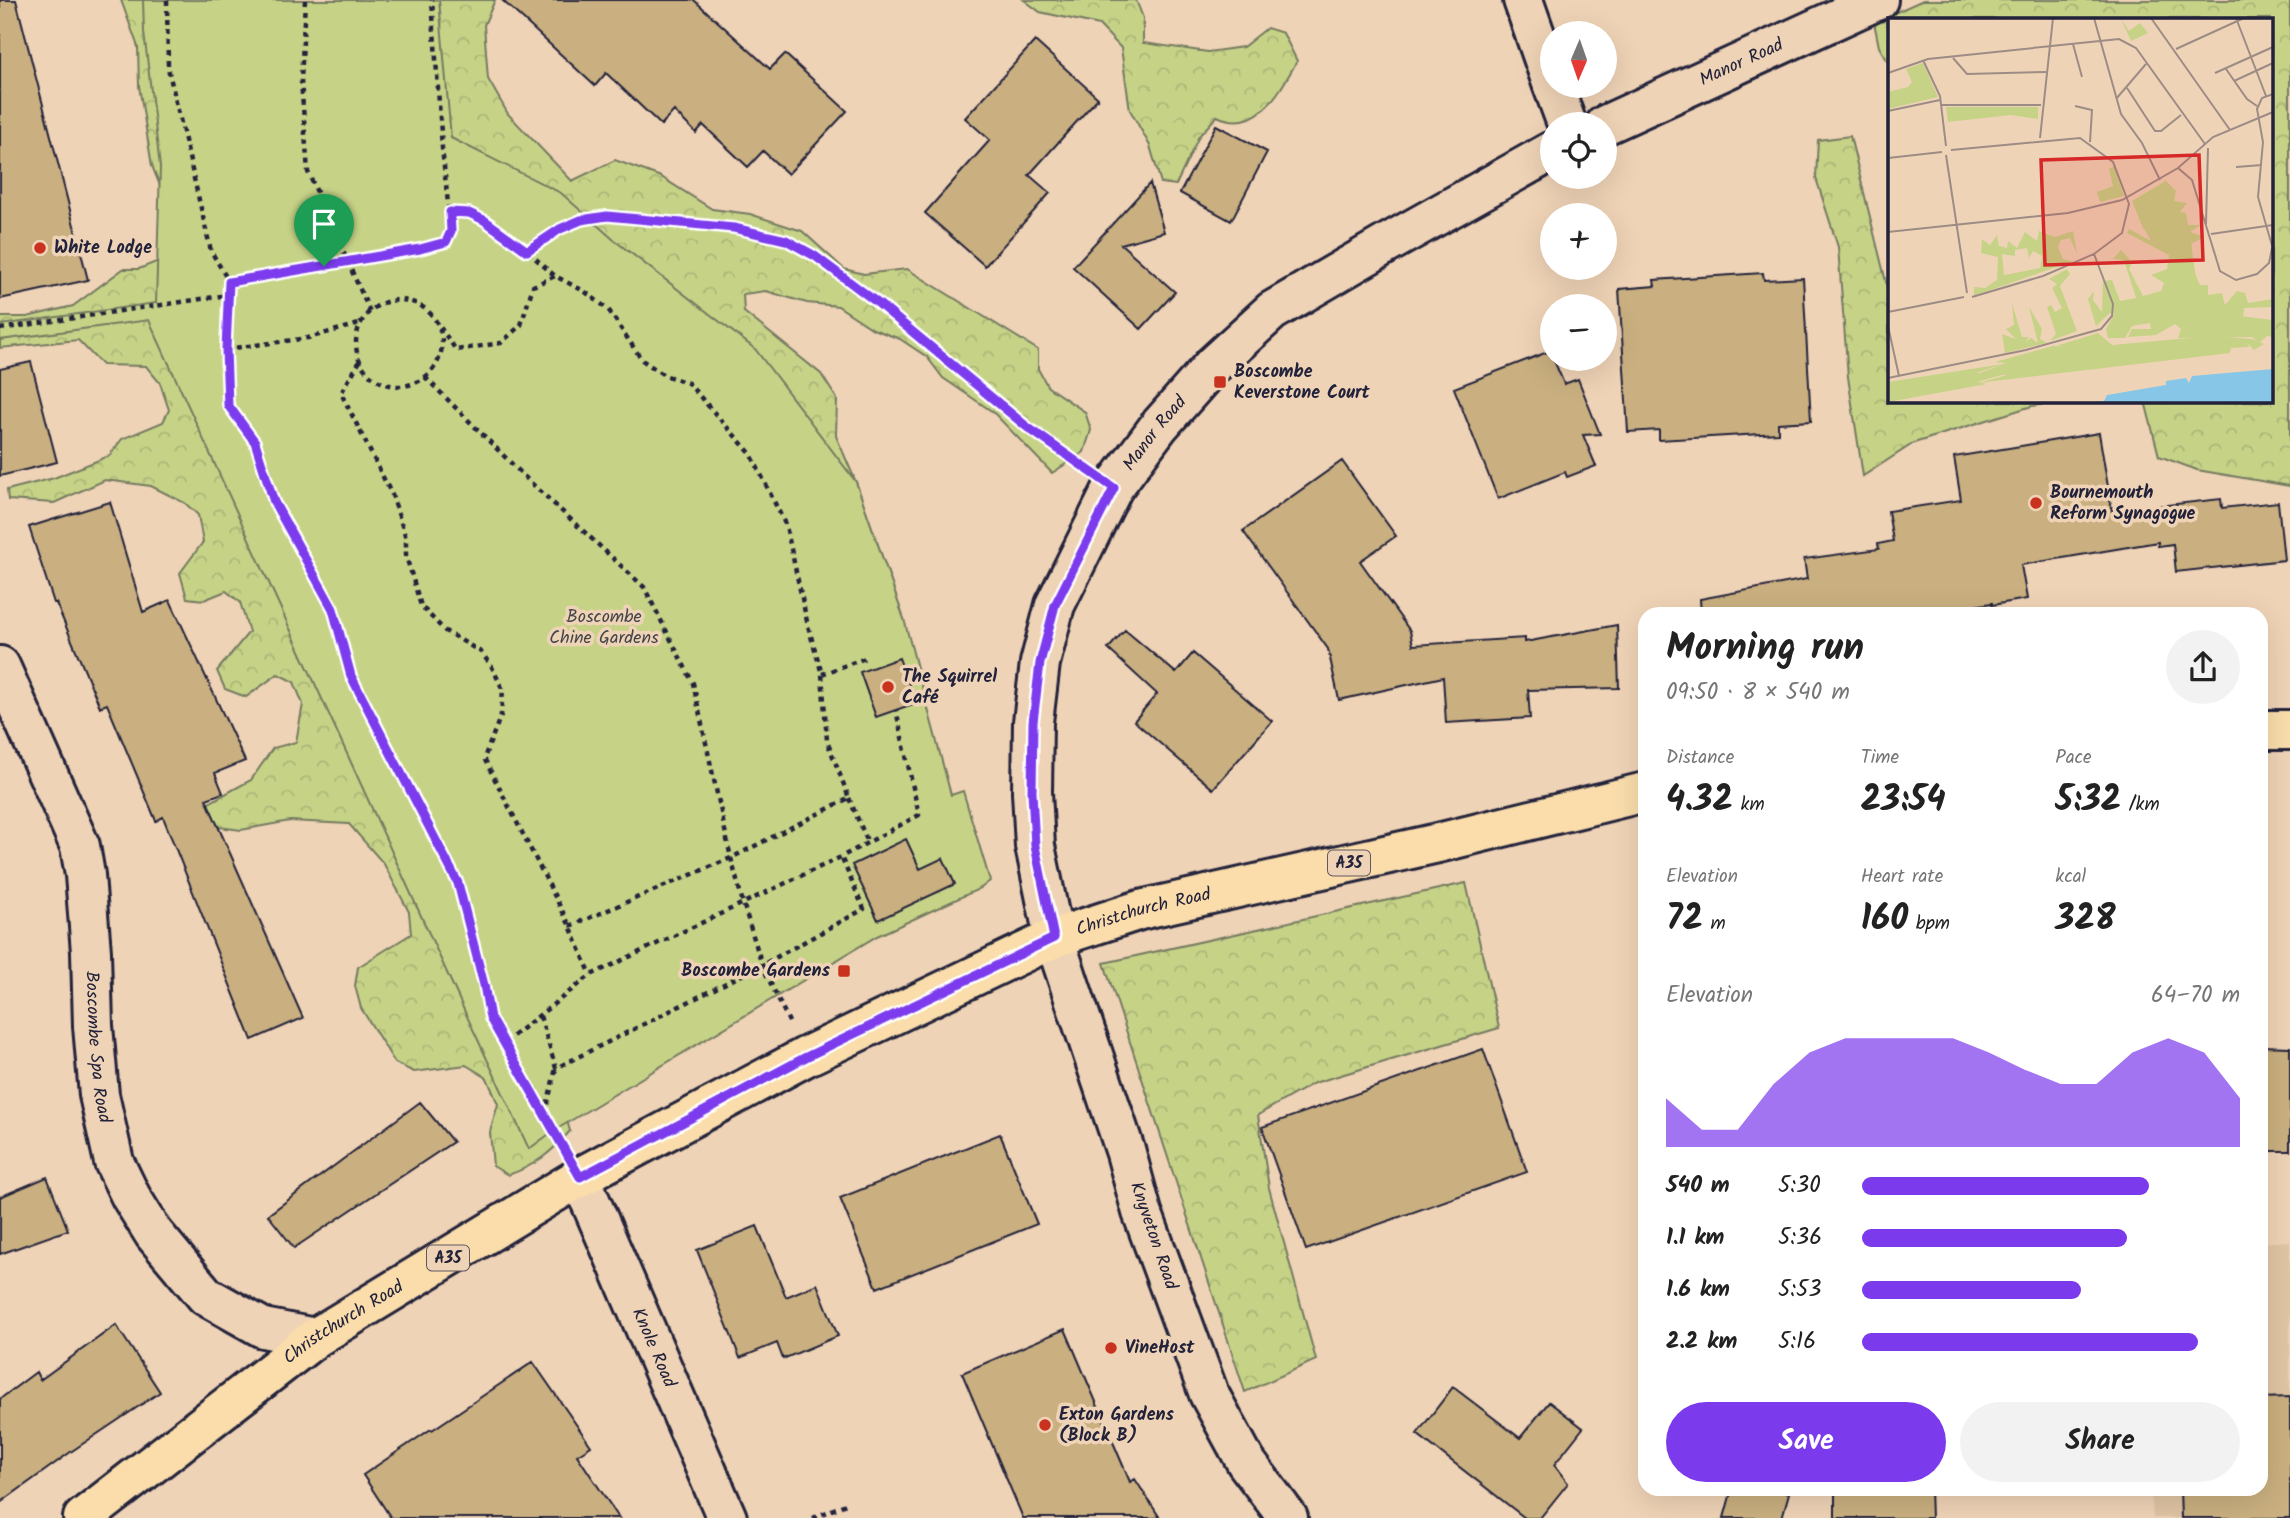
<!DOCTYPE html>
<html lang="en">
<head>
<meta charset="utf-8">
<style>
	:root { --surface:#fff; --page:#f2f2f2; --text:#222; --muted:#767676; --accent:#7c3aed }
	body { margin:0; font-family:Kalam,sans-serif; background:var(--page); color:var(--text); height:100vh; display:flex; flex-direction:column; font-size:26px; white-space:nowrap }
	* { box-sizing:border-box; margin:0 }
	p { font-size:23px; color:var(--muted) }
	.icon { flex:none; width:38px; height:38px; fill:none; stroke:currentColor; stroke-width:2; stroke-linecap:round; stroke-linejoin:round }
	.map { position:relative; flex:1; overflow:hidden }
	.side { position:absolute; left:1638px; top:607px; width:630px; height:889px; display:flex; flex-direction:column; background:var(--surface); border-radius:21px; box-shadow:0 7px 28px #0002 }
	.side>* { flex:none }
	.needle { width:46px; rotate:182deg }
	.buttons { position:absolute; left:1540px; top:21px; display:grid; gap:14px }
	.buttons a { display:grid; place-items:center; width:77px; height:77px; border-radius:50%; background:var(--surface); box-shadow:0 7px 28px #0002; font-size:35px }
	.pin { position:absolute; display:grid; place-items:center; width:60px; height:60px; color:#fff; margin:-72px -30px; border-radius:50% 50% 50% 0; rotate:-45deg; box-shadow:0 0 7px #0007 }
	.pin .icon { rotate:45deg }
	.round { display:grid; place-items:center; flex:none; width:74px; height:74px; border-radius:37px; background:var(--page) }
	.headline { display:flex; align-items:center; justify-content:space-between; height:119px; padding:0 28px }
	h1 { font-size:38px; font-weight:800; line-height:52px }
	.stats { display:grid; grid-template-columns:repeat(3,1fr); gap:10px; height:119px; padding:7px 28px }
	.stats div { display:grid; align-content:center }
	.stats b { font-size:35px; font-weight:800 }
	.stats small { font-size:19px; font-weight:400 }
	.stats p { font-size:19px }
	.chart { height:196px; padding:14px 28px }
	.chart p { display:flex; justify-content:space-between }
	.chart svg { width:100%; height:126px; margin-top:7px; fill:var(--accent); opacity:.7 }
	.primary-button { display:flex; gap:14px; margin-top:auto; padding:14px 28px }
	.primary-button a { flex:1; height:80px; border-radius:42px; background:var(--accent); color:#fff; font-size:28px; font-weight:800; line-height:80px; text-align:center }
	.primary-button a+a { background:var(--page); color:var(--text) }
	ul { padding:0 28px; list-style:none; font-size:23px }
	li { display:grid; grid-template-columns:112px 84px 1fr; align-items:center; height:52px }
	li i { height:18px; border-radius:9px; background:var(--accent) }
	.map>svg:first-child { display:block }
	.built { fill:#e0c5a4 }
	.forest { fill:url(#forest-crowns); stroke:#747a61; stroke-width:2 }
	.park { fill:#c6d387; stroke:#747a61; stroke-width:2 }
	.building { fill:#cab080; stroke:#22223b; stroke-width:2 }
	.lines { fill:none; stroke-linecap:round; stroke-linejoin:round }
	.street-casing { stroke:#22223b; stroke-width:44 }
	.secondary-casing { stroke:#22223b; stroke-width:44 }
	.primary-casing { stroke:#22223b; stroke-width:44 }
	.path { stroke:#22223b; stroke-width:4.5; stroke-dasharray:5 5; stroke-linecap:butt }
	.street { stroke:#efd3b6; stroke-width:38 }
	.secondary { stroke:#efd3b6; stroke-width:38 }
	.primary { stroke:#faddab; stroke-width:38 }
	.path-bridge { stroke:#22223b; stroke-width:4.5; stroke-dasharray:5 5; stroke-linecap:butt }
	.route-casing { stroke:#fff; stroke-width:14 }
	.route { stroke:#7c3aed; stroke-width:9 }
	.poi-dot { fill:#c8321e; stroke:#efd3b6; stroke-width:2.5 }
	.labels { text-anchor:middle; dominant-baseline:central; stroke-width:7; stroke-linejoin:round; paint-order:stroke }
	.shield { fill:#efd3b6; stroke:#605760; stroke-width:2 }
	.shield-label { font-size:16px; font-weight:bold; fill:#22223b }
	.street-label { font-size:18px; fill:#22223b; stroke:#efd3b6 }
	.poi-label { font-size:18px; font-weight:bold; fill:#22223b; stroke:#efd3b6; text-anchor:start }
	.park-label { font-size:18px; fill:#43454a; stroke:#efd3b6 }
	.inset-road { fill:none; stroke:#9d8c85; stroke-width:2 }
	.view { fill:#d62828; fill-opacity:0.15; stroke:#d62828; stroke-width:3.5 }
	.inset-edge { fill:none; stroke:#22223b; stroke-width:3.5 }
</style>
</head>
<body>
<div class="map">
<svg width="2290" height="1518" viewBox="0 0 2290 1518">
	<defs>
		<pattern id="forest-crowns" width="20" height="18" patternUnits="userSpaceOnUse" patternTransform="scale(1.75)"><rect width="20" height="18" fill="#c6d387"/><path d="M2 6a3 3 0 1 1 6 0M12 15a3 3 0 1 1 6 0" fill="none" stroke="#aab575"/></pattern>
	</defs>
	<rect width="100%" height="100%" fill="#efd3b6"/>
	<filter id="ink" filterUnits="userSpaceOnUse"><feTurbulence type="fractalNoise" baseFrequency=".0143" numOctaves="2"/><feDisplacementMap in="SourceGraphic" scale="14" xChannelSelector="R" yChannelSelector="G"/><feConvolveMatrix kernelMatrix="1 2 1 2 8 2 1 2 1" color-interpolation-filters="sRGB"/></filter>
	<g filter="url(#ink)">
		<path class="built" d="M2290,1241V1518H2153L2151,1489H2261V1243Z"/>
		<path class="forest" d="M121,0H495L484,25L488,79L508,114L572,181L615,160L661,177L712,209L750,214L802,231L844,269L864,274L907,269L1038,350V369L1048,387L1085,412L1091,430L1084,452L1052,473L993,412L943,378L927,357L900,339L873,329L838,306L807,303L766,291L743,294L744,312L821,374L837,399L836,436L856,482L904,619L564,1110L570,1131C552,1152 535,1166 508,1175L493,1166L490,1132L498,1104L487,1078L466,1065L414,1072L395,1063L361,1008L355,986L358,967L411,934L409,912L384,864L349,824L290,821L241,830L197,824L205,805L251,780L273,748L296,742L303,704L294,682L278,674L246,697L225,689L217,671L249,632L240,602L226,591L204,600L187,598L180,573L203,542L198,515L185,503L151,486L105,480L54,503L8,500L7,490L54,478L109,456L122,439L163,422L169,410L160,383L146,366L102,365L78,340L0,348V317H27L73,306L123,269H139L171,256L183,242L152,166L139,86L138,47Z
			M1024,0H1136L1143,18V43L1208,52L1243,47L1267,28L1283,33L1297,61C1280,91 1258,135 1217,116L1199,136L1176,185L1161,183L1150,146L1130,110L1121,48L1099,25L1040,12Z
			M1923,0H2290V486L2197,470L2159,456L2145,401H2271V19H1889V64L1879,47L1874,22Z
			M1850,136L1889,294V401H2071L2032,406L1914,443L1863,476L1848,377L1838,247L1816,178L1818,140Z
			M1466,883L1499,1028L1314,1083L1258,1115L1269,1188L1316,1360L1245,1392L1104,963Z"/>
		<path class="park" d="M143,0H439L451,138L561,193L614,240L755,349L856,482L904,619L951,795L963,791L990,881L981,888L877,936L552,1132L529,1149L464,1010L149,320L0,340V325L156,303L160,167L144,32Z"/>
		<path class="building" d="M0,0H16L88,280L0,299Z
			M502,0H694L770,69L785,54L847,111L788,174L763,151L748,167L703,125L696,133L674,111L661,125L606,73L595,86Z
			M1035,41L1098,98L1029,175L1050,193L985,266L925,213L990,140L965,118Z
			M1216,125L1267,152L1231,221L1180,193Z
			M1150,183L1164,232L1121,244L1175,292L1141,329L1073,267Z
			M1763,273L1764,280L1803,278L1811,421L1778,423V433L1659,440V430L1628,432L1619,289L1655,286L1654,280Z
			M1550,351L1564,384L1578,379L1600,434L1583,435L1596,466L1567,477L1565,472L1498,499L1454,388Z
			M31,362L57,462L0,476V369Z
			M2099,433L2112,511L2221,499L2222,508L2278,502L2284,560L2176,572L2173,544L2158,546V542L2021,565L2027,599L1992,605V603L1925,614H1701L1700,599L1807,579L1804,559L1879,549L1878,544L1893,541L1888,511L1961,500L1954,457Z
			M1342,461L1396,536L1360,561L1410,631L1413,645L1525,638V642L1617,625L1619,688L1528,690L1530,718L1446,723L1443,677L1339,700L1328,649L1243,531Z
			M110,502L143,612L170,600L245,761L215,773L223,793L206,799L303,1018L252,1040L163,817L156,821L107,704L100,707L56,603H54L29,527Z
			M1125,630L1176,673L1193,653L1272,721L1213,789L1134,721L1157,694L1108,649Z
			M899,658L916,703L876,717L860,672Z
			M906,839L920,869L943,858L955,884L878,920L852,865Z
			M2261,1046L2290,1047V1151H2261Z
			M1483,1049L1527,1172L1306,1250L1262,1127Z
			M420,1102L453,1142L294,1248L268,1215Z
			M1000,1134L1037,1224L877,1288L840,1198Z
			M47,1177L68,1230L0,1254V1197Z
			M757,1226L786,1297L817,1284L838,1336L783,1359L777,1343L740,1358L697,1250Z
			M116,1325L160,1392L72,1451L0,1503V1399L36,1372L40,1380Z
			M1065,1329L1130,1482L1135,1479L1160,1518H1023L962,1373Z
			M533,1362L591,1446L577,1455L619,1518H391L363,1475L431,1429L432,1430Z
			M1453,1387L1520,1438L1549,1402L1583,1428L1554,1465L1568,1483L1540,1518H1525L1417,1434Z
			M2290,1397V1518H2181L2180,1489H2261V1398Z
			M1732,1489H1773L1789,1493L1782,1518H1724Z
			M1835,1489H1930L1931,1518H1835Z"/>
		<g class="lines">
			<defs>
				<g id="street">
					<path d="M1523,0L1552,83"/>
					<path d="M1553,86L1567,124"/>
					<path id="s1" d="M1605,125L1878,0"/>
					<path id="s2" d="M580,1177L727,1518"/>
					<path id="s3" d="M1288,1518L1246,1462L1209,1394L1142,1212L1126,1153L1054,938L1035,846L1032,792L1033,722L1040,663L1055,605L1113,488L1159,426L1213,365L1272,311L1390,242L1552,151"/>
				</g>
				<g id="secondary">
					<path id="s4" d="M0,666L80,846L85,875L91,952L93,1026L99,1095L114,1162L131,1197L154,1234L206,1296L263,1328L315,1338"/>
				</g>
				<g id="primary">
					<path d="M2261,730H2290"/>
					<path id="s5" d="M83,1518L315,1338L580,1177L805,1057L1054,938L1140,910L1438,843L1645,792"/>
				</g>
			</defs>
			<use href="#street" class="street-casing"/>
			<use href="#secondary" class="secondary-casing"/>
			<use href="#primary" class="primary-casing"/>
			<path class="path" d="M167,0L168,68L211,251L229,282L226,349L228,405L255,442L274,502L333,609L351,676L458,883L484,985L490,1018L562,1145
				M305,0L301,81L308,172L370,312
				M450,212L469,213L484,220L527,251L555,276L584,291L608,309L642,360L664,375L688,383L751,454L786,526L808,626L822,674L827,741L849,798L731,858L570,926
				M420,249L446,242L451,231L442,148L432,0
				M527,251L560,229L581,220L607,216L734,228L786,240L815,256L879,304L1027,427L1082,466
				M356 343a43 43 0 1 1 86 0a43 43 0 1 1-86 0Z
				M440,327L456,350L501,343L521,325L533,286L555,276
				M0,329L228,295
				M226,349L308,338L359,324
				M360,361L341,393L392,495L406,538V556L421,606L445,631L481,652L492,667L503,690L501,715L484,758L570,926L591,975
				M425,377L527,479L644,587L693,683L731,858L743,903L762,965L790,1024
				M822,674L865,658
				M849,798L868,843
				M540,1016L556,1068L762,965L864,909L841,857
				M505,1042L591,975L841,857L919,815L896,710
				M545,1114L556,1068
				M813,1518L848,1503"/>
			<use href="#street" class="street"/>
			<use href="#secondary" class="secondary"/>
			<use href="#primary" class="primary"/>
			<path class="path-bridge" d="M229,282L420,249"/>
		</g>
	</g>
	<g class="lines" filter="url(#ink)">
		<defs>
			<path id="route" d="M450,212L469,213L484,220L527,251L560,229L581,220L607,216L734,228L786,240L815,256L879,304L1027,427L1114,488L1055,605L1040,663L1033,722L1032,792L1035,846L1054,938L806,1057L580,1177L490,1018L484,985L458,883L351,676L333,609L274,502L255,442L228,405L226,349L229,282L420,249L446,242L451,231Z"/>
		</defs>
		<use href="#route" class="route-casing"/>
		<use href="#route" class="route"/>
	</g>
	<g class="poi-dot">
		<circle cx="40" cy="248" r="7"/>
		<rect x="1213" y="375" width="14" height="14" rx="3.5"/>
		<circle cx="2036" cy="503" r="7"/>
		<circle cx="888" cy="687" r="7"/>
		<rect x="837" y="964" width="14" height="14" rx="3.5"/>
		<circle cx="1111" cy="1348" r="7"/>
		<circle cx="1045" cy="1425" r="7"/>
	</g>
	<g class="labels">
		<g class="shield">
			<rect x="1328" y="850.5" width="42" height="25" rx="5"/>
			<rect x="427" y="1245.5" width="42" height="25" rx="5"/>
		</g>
		<g class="shield-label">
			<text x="1349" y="863">A35</text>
			<text x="448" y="1258">A35</text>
		</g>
		<g class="street-label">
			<text stroke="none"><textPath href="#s1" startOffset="150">Manor Road</textPath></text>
			<text stroke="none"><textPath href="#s3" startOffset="1166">Manor Road</textPath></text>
			<text stroke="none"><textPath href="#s5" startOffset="1228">Christchurch Road</textPath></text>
			<text stroke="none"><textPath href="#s4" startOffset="399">Boscombe Spa Road</textPath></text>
			<text transform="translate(1153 1236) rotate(71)">Knyveton Road</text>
			<text stroke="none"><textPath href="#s5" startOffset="326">Christchurch Road</textPath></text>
			<text stroke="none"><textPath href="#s2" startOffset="186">Knole Road</textPath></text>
		</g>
		<g class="poi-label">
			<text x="54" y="248">White Lodge</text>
			<text x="1234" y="372">Boscombe<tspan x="1234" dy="21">Keverstone Court</tspan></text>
			<text x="2050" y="493">Bournemouth<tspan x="2050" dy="21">Reform Synagogue</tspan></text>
			<text x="902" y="677">The Squirrel<tspan x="902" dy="21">Café</tspan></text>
			<text x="830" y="971" text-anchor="end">Boscombe Gardens</text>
			<text x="1125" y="1348">VineHost</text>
			<text x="1059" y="1415">Exton Gardens<tspan x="1059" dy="21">(Block B)</tspan></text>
		</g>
		<g class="park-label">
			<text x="604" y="617">Boscombe<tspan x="604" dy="21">Chine Gardens</tspan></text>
		</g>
	</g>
	<g transform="translate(1888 18)">
		<rect width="385" height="385" fill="#efd3b6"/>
		<path d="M210,315L224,327L323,318L364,321L376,326L366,332L359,325L361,329L343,330L342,335L334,336L90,365L119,357L89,356L118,345L107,344L165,328L186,330L168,328ZM115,346L88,355L117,356L89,364L99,366L0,384V364Z" fill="#c6d387"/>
		<path d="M233,1L241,13L252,5L260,15L243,23ZM226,148L236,178L212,184L209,174L225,168L221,151ZM277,162L288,173L286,183L299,185L292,194L298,195L300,207H313L302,214L317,219L302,226L308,258L312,267H320V277L334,275L337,287L349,273L357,275L360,285L385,281L383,289L356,290L355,300L375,321L222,295L208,308L200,281L206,273L205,282L214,294L215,263L224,262L232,283L248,280L236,242L225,241L233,232L244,244L241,251L255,278L273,273L276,265L263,257L279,251L281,237L239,215L241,211L263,223L251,201ZM151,213L167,219L185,213L189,236L182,220L173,222L170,229L175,241L185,243L86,278V269L97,270L109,262L110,239L93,235L94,221L102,227L109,217L111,228L119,230L120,223L129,230L137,214L149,223ZM139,230L141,240L145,233L154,238L152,250L116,257L114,236L127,238V232ZM179,251L182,256L172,268L189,313L162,323L168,316L159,289L163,287L167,294L174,290L164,270L169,266L161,261ZM124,285L134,319H141L137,324L143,320L150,325L141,289L154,311L152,321L159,325L117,335L114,316L128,321L118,311L126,307Z" fill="#c6d387" fill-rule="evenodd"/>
		<path d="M35,45L50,79L0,91V74L20,69L24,64L18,51ZM58,89H150V101L123,97L60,104ZM276,164L304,220L319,217L303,221L308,271L344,297L385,302V319L379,318L371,325L364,319L290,320L293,311L287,306L268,317L240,319L244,311H263L262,305L244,308L237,320H220L218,311L228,293L283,273V233L255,210L244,183Z" fill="#c6d387"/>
		<path d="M385,351V385H189L216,383L219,377L278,367V363L298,360L301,365L304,358Z" fill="#88c6e8"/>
		<path class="inset-road" d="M206,0L233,96L254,125L272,162M263,0L342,112M348,0L378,78M185,26L194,59M288,31L356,0M65,40L79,56L158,54M35,42L52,78L58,128M338,51L359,81L369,88M0,55L40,41L231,21L248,30L317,126M327,55L385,29M346,63L385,45M239,70L267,113H273L293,97M385,76L374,80L369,91L375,124L370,179L385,231M228,81L258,46M53,87H153M187,88L204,92L202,124M0,93L52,82M152,120L165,0M63,132L192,120L225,144L241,186L234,215L206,236L155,258L84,279M58,137L79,275M0,140L54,134M348,149L374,147M290,150L304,162L332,253L348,262L369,256L381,245L384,230M318,206L320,130M0,214L180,195L234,182L290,150L325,119L385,94M323,216L385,207M0,294L76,279M0,308L11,358M0,360L138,332L213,311L224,298L225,286L206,236"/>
		<path class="view" d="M311,137L315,242L157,247L153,142Z"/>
		<rect width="385" height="385" class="inset-edge"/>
	</g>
</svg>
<div class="buttons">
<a><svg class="needle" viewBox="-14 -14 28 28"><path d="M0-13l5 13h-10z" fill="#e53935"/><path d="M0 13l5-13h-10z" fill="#767676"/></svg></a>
<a><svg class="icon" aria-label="locate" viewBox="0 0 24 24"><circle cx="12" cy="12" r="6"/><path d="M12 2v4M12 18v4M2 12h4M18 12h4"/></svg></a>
<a>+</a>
<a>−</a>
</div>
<div class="pin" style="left:324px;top:266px;background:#1e9e55"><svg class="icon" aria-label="arrive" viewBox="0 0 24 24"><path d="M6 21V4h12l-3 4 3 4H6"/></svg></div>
<section class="side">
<div class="headline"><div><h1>Morning run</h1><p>09:50 · 8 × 540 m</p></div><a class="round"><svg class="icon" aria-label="share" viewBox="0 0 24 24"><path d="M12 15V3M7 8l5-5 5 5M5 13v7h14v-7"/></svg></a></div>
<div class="stats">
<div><p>Distance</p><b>4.32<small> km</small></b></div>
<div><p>Time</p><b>23:54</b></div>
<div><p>Pace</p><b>5:32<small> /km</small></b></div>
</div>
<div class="stats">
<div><p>Elevation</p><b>72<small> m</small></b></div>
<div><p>Heart rate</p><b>160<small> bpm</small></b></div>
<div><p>kcal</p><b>328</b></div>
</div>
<div class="chart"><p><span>Elevation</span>64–70 m</p>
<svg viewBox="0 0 160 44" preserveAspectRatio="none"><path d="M0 44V27L10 38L20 38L30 22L40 11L50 6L60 6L70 6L80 6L90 11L100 17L110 22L120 22L130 11L140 6L150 11L160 27V44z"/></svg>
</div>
<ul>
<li><b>540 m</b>5:30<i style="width:76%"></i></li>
<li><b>1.1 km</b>5:36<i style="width:70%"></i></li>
<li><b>1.6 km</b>5:53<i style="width:58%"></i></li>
<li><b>2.2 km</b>5:16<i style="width:89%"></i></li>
</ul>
<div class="primary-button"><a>Save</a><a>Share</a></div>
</section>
</div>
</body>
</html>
